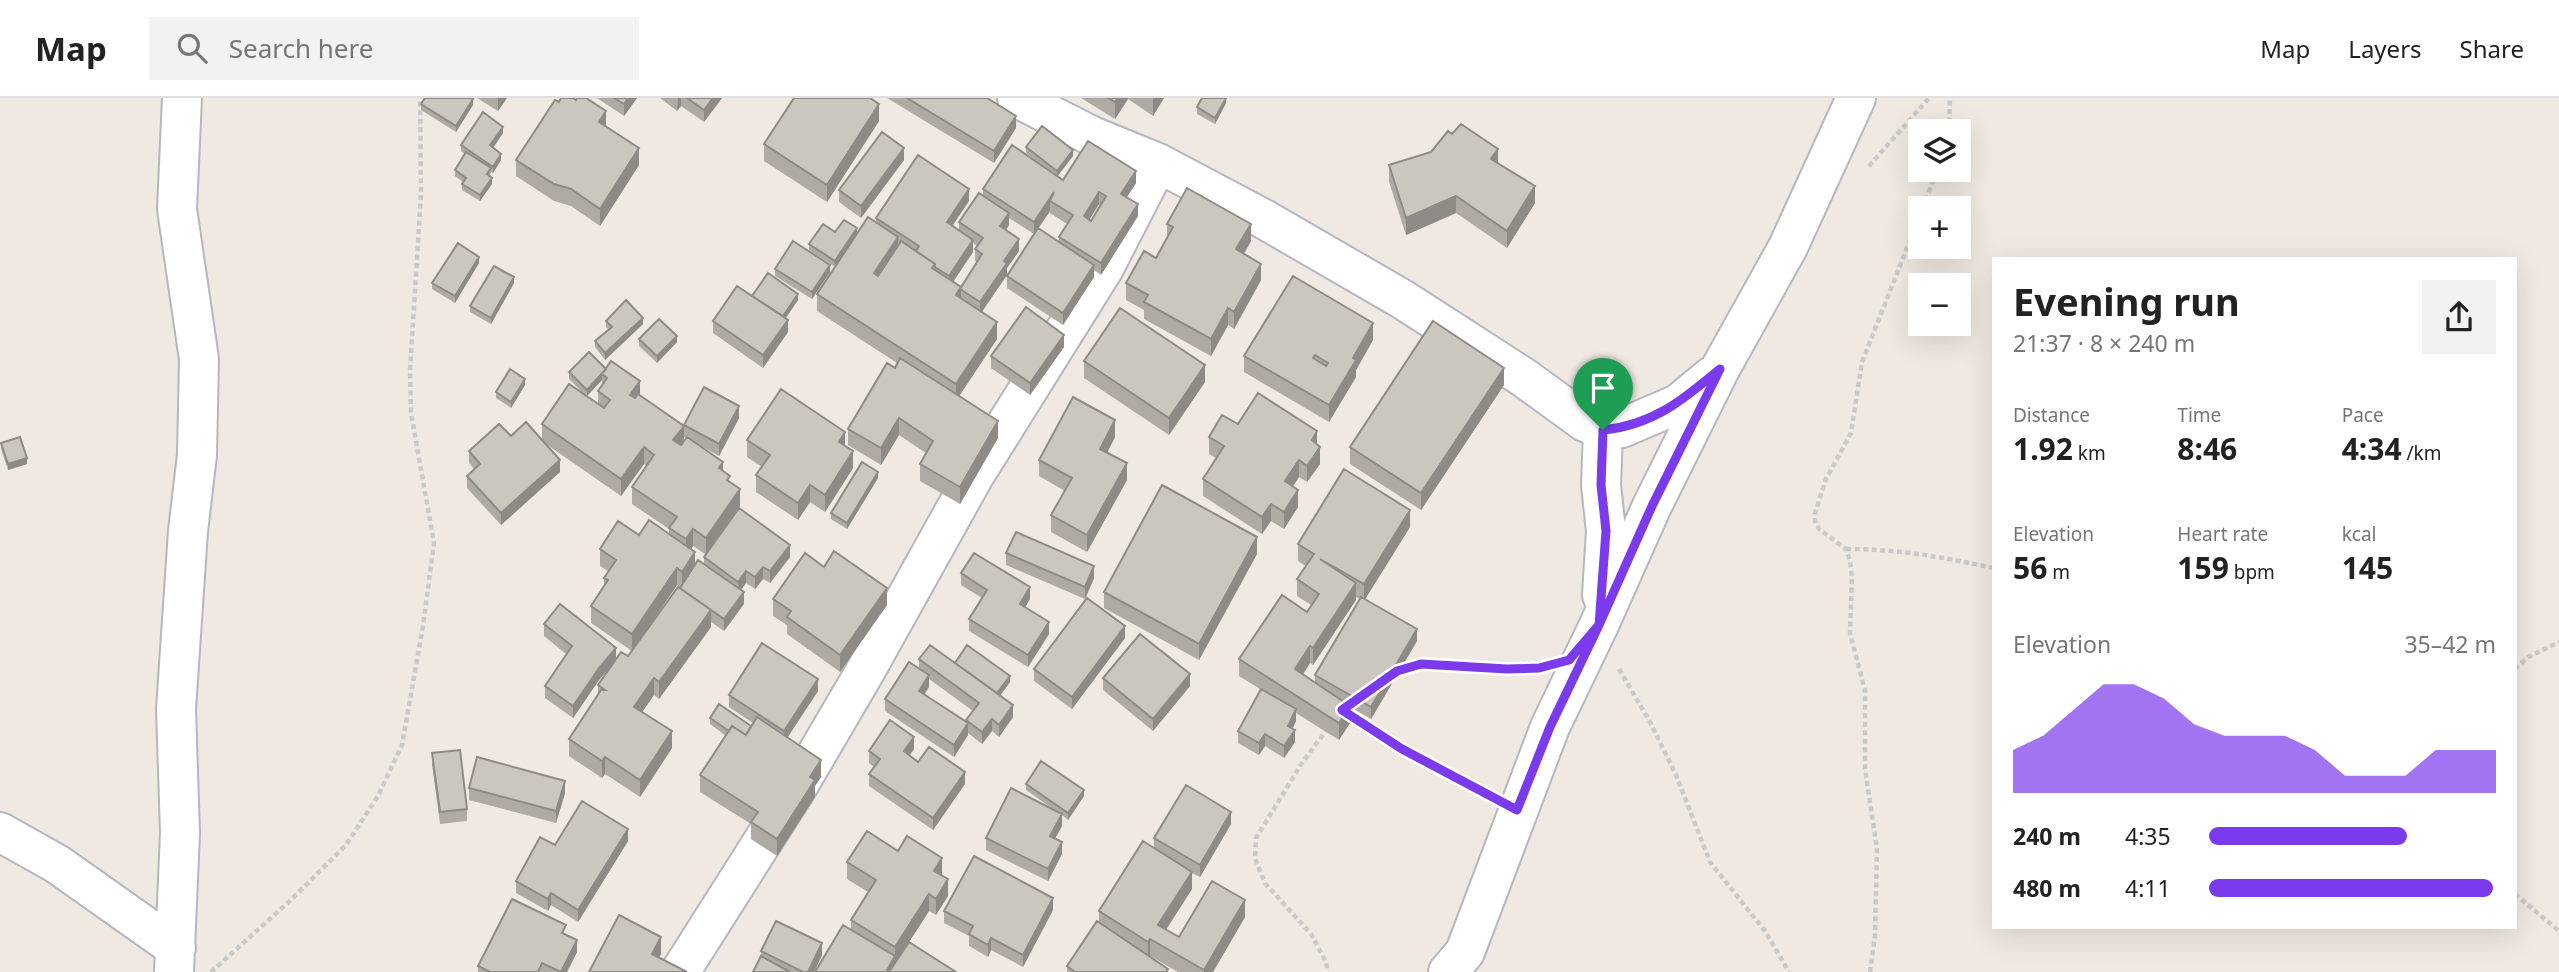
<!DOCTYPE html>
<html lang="en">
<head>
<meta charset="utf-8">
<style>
	:root { --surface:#fff; --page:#f2f2f2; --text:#222; --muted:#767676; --line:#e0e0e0; --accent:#7c3aed }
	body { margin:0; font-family:"Noto Sans",sans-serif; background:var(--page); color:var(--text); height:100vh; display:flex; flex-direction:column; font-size:26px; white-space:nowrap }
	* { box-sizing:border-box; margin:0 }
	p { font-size:23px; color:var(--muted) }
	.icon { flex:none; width:38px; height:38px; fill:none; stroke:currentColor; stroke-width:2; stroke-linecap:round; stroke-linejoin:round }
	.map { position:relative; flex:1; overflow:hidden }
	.details { position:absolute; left:1992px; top:159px; width:525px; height:672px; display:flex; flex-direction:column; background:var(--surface); border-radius:0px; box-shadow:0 7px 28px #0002 }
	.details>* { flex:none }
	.controls { position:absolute; left:1908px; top:21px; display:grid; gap:14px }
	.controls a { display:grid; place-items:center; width:63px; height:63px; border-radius:0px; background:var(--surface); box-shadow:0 7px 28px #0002; font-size:35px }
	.pin { position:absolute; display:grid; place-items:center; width:60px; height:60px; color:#fff; margin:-72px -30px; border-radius:50% 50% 50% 0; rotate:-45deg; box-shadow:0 0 7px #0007 }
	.pin .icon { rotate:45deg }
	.round { display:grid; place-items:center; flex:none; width:74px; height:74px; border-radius:0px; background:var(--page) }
	.headline { display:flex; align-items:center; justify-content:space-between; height:119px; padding:0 21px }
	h1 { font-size:38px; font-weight:700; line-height:52px }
	.figures { display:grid; grid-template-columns:repeat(3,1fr); gap:10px; height:119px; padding:7px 21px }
	.figures div { display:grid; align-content:center }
	.figures b { font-size:30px; font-weight:700 }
	.figures small { font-size:19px; font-weight:400 }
	.figures p { font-size:19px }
	.chart { height:196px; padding:14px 21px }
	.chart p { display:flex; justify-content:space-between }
	.chart svg { width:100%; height:126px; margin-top:7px; fill:var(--accent); opacity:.7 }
	ul { padding:0 21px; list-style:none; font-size:23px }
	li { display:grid; grid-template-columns:112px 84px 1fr; align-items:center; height:52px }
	li i { height:18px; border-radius:9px; background:var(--accent) }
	header { display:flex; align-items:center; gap:42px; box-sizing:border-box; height:98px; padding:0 35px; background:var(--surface); border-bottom:2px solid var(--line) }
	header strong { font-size:33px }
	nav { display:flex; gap:38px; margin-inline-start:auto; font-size:24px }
	.search { width:490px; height:63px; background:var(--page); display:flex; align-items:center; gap:18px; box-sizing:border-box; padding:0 24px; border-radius:0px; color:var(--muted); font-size:26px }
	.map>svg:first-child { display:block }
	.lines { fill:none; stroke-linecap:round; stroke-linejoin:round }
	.minor-casing { stroke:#b4b7c1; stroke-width:42 }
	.path { stroke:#c9c9c9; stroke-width:4.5; stroke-dasharray:5 3.5; stroke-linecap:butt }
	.minor { stroke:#fff; stroke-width:38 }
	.wall { fill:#afaba4; fill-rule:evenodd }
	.shaded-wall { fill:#8e8b86 }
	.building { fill:#cbc7bf; stroke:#8e8b86; stroke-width:2; fill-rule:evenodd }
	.route-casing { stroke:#fff; stroke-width:14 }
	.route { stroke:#7c3aed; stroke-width:9 }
</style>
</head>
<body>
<header>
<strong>Map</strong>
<div class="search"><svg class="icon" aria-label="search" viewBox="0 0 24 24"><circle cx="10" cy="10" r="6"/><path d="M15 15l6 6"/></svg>Search here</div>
<nav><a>Map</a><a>Layers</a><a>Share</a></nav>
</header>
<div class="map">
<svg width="2559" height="874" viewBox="0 0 2559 874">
	<rect width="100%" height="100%" fill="#efe9e1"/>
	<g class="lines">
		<defs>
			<path id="minor" d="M1017,0L1092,38L1158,65L1262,120L1402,201L1523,279L1585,324L1603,332L1622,330L1678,306L1712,278
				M1602,497L1606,433L1601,387L1603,332
				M0,734L57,766L176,850
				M174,874L180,735L176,611L188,433L197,357L199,261L177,111L182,0
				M680,874L801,683L866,572L974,378L1104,170L1158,65
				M1448,874L1465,854L1550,629L1599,527L1652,408L1720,271L1788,149L1856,0"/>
		</defs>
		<use href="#minor" class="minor-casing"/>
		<path class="path" d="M1949,33L1950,0
			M1869,68L1929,0
			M1922,110L1938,72
			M1846,451C1898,451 1943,459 1993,470
			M1619,571L1650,624L1676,677L1710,764L1765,833L1789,874
			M2515,571L2528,559L2559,544
			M1396,573C1440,558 1491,572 1537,570
			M1345,614L1402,651L1486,695
			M1328,630L1302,665L1256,740L1255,761L1265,785L1311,836L1326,864L1328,874
			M2515,796L2559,833
			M211,874L292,801L346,747L378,698L402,647L423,528L434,445L411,315L410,272L421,97L420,0
			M1870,874L1875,838L1877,751L1865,671V593L1850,535L1852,480L1850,463L1846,451L1819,431L1815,423V415L1826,381L1851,335L1862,264L1920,117"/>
		<use href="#minor" class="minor"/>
	</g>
	<path class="wall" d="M477,0H507L498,13Z
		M597,0H637L624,18Z
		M660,0H722L704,24L681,8L677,13Z
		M887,0H987L1016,30L994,65Z
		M1081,0H1164L1153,18L1128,1L1115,21Z
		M1226,5L1215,26L1197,16V9Z
		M421,6L473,7L456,34L421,12Z
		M879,23L827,104L764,63V46Z
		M606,28L639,67L600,128L571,108L554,103L516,78V62Z
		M503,35L493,50L501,62L493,75L491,74L490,78L492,86L480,103L462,92V86L463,84L455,78V72L465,56L461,53V47Z
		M1026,49L1073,58L1057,78L1063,82L1136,85L1127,99L1138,118L1101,177L1094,172V179L1063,227L1007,190V178L1034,136L1009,120V127L1006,132L1019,153L1007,170V177L982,214L997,241L959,298L998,340L960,406L920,383V366L926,355L899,337L881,367L848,347V331L897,265L817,213V196L835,169L809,152V146L835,134L857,137L876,125V120L969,103L952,127L959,132V124L983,98V91L1047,71L1026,55ZM1099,106L1100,107L1091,123L1089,122ZM1050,113V115L1067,126L1059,139V144L1038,131ZM973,145L977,148L975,151V163L977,164L960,189L953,184L973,154Z
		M904,62L861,120L839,104V92Z
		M1498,65L1535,105L1507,150L1456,115L1406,137L1389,84V67Z
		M1167,126L1251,143L1244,156L1261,182L1234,231L1228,227L1211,258L1144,221V212L1126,202V185L1156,160L1167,139Z
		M479,165L455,205L432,191V185Z
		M775,171L830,174L812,201L775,178Z
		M514,185L491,226L470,214V208Z
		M752,199L798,202L785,221L788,234L763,270L713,235V223Z
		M606,223L643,226L605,262L595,249V243L608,231L606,229Z
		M639,241L677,244L657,265L639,248Z
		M1373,242L1356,272V279L1329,324L1244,274V258Z
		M1064,249L1030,297L991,270V258Z
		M1084,263L1205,284L1169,337L1084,280Z
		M606,271L640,298L684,344L686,340L684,339V327L739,320L719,358L699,347L723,374L730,384L740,408L727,427L790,459L770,485L763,481L755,491L746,485L741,492L744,506L724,533L711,524V529L659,601L654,597L642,614L672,650L640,699L605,676L602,680L569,658V641L598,597V587L611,568L599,582L573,620L545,600V588L566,556L544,538V526L616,561L628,558L632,553L591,525V508L604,487V480L608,473L600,468V451L639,437L669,436V431L632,406V389L647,368L644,366L621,398L546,346L560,374L501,427L467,390V378L474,371L469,365V353L511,338L542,341V326L585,297L569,281V274ZM602,282V287L598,293V306L587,298ZM693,448L705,456L704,459V466L695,467L691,451ZM677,487L680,489L637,547Z
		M525,287L511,310L496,300V294Z
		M1504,287L1421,412L1350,366V349Z
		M1238,326L1317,346L1320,366L1307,384L1299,379L1293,388L1298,409L1284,431L1271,423L1262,436L1203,398V381L1216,360L1209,356V339Z
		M1115,339L1107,355L1127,382L1087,454L1051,434V417L1065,393L1039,378V362Z
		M747,342L845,348L853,370L825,414L810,404L798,422L756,394V377L762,369L747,359Z
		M1,345L27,366L8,372L1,351Z
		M878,380L847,431L831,421V415Z
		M1410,429L1365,501L1417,543L1371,621L1350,609V625L1339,642L1296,615V623L1293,630L1295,644L1284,660L1265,648L1259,657L1238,645V633L1260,591L1239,578V561L1307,514L1311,507L1297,498V481L1306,468L1298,463V446ZM1356,499L1360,501L1315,577V585L1303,577L1310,565L1313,567L1356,502Z
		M1006,455L1094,480L1085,501L1006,467Z
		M1257,456L1199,562L1104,510V494Z
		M824,469L887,507L840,574L787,536V527L773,518V501Z
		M961,475L1030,501L1025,509L1049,536L1028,569L969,533V521L982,500L961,487Z
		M1125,540L1072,611L1034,583V571Z
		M919,561L955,565L1010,584L1000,598L1013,619L999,639L992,633L982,646L968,635V637L954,659L885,613V601L919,570ZM929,581L973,613L966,622V624L924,596L929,589Z
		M1103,580L1190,588L1153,633L1103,592Z
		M818,593L787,639L821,679L815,688V699L777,758L751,741V726L700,694V677L726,638L710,626V620L751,628L753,625L729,609V597Z
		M914,651L909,657L918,664L965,686L933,732L869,688V676L874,669L869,665V653Z
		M432,655L467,711V723L440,726L432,667Z
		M1026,686L1084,698L1068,722L1062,717V728L1055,740L1062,756L1048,783L986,752V740L1053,711L1026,692Z
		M469,690L565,695L556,725L469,702Z
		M1231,726L1200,779L1192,775V791L1166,832L1179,839L1245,819L1213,874H1178L1150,858L1168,874H1067V868L1099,824V813L1154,750V740Z
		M628,743L578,824L551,807L548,813L516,795V783L555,747Z
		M898,753L942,777L948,798L936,817L929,813L909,844L956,874H815L851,831V822L868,794L847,781V764Z
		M1053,812L1023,869L991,852L988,859L969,848V838L944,825V813Z
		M566,836L577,854L567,874H478V868Z
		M761,853L822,857L814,874H753L761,859Z"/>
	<path class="shaded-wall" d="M498,0H507L498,13Z
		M628,0H637L624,18V6Z
		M678,0H681V8L677,13Z
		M713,0H722L704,24V12Z
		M1118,0H1128V1L1115,21V4Z
		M1154,0H1164L1153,18V1Z
		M1226,0V5L1215,26V20Z
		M473,1V7L456,34V28Z
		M879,6V23L827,104V87Z
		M606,13V30L599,24Z
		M1016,18V30L994,65V53Z
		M503,29V35L490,54V47Z
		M639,50V67L600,128V111Z
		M904,50V62L861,120V108Z
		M1498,51V68L1491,61Z
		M1073,52V58L1057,79V73Z
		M501,56V62L493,75V69Z
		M1136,73V85L1121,108V96Z
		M492,80V86L480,103V97Z
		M1535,88V105L1507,150V133Z
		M969,91V103L947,136V124Z
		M1054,94L1050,103V113L1034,136V124Z
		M1099,94V106L1084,130V118Z
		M1456,98V115L1406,137V120Z
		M1138,106V118L1101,177V165Z
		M1009,115V127L1000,140V128Z
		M1251,126V143L1236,168V151Z
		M857,130V137L835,169V163Z
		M898,139V155L874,192V175Z
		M1019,141V153L1007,170V177L980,216V204L1004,163Z
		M973,142V154L949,190V178Z
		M479,159V165L455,205V198Z
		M1261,166V182L1234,231V214Z
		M830,167V174L812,201V194Z
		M1094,167V179L1063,227V215Z
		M514,179V185L491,226V220Z
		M961,189V206L956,197Z
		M798,196V202L783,224V218Z
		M1228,210V227L1211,258V241Z
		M643,220V226L605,262V255Z
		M788,222V234L763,270V257Z
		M997,224V241L956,303V286Z
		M1373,225V242L1356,272V279L1329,324V307L1353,260Z
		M1064,237V249L1030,297V285Z
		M677,238V244L657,265V258Z
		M1205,267V284L1169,337V320Z
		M1504,270V287L1421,412V395Z
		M606,271L602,276V282L587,298V292Z
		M525,281V287L511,310V304Z
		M640,283V300L630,314V297Z
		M739,308V320L719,358V346Z
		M899,320V337L881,367V350Z
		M1115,322V339L1100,368V351Z
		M998,323V340L960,406V389Z
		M684,328V345L673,359V342Z
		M1317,333V349L1312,342Z
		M845,334V351L839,344Z
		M644,349V366L621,398V381Z
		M1320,349V366L1307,384V368Z
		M853,353V370L825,414V397Z
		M27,360V366L8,372V366Z
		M560,362V374L501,427V415Z
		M1299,362V379L1285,400V383Z
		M723,364V381L719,370Z
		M1127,365V382L1087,454V437Z
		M878,374V380L847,431V425Z
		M810,387V404L798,422V405Z
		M740,391V408L706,457V440Z
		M1298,392V409L1284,431V414Z
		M1271,406V423L1262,436V419Z
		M1410,412V429L1364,503V486Z
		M693,431V448L686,458V441Z
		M1257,439V456L1199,562V546Z
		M790,447V459L770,485V473Z
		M695,454V471L682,491V474Z
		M1094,468V480L1085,501V489Z
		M763,469V481L755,491V479Z
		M677,470V487L632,553V536Z
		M746,473V485L738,496V484Z
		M1356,485V502L1313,567V550Z
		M1030,489V501L1020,518V506Z
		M887,490V507L840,574V557Z
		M744,494V506L724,533V521Z
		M711,512V529L659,601V584Z
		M1049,524V536L1028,569V557Z
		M1125,528V540L1072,611V599Z
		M1417,531V543L1371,621V609Z
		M1310,548V565L1295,588V571Z
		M616,550V562L599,582L573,620V608L599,570Z
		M1190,576V588L1153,633V621Z
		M929,577V589L919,605V593Z
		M1010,578V584L996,603V597Z
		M654,580V597L634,626V609Z
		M818,581V593L784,645V633Z
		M1013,607V619L999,639V627Z
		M1350,608V625L1339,642V625Z
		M1296,611V623L1288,640V628Z
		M992,621V633L982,646V634Z
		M968,625V637L954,659V647Z
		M1295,632V644L1284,660V648Z
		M672,633V650L640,699V682Z
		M1265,636V648L1259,657V645Z
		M914,639V651L904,665V653Z
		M605,659V676L602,680V663Z
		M821,662V679L815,688V699L777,758V741L810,679Z
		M965,674V686L933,732V720Z
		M565,683V695L556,725V713Z
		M1084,692V698L1068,722V715Z
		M1231,714V726L1200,779V767Z
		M1062,716V728L1050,750V738Z
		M628,731V743L578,824V812Z
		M1062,744V756L1048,783V771Z
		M942,760V777L934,790V773Z
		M1192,774V791L1158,844V827Z
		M948,781V798L936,817V801Z
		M551,795V807L548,813V801Z
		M929,796V813L895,866L893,874H886L895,859V849Z
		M1053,800V812L1023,869V857Z
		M1245,802V819L1213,874H1204V872Z
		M661,839V856L652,873V856Z
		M991,840V852L988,859V847Z
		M1150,841V858L1148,861V844Z
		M577,842V854L567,874H561Z
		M822,845V857L814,874H808Z"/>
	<path class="building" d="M425,0H471L473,1L456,28L421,6Z
		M561,0H573L576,2L577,0H586L606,13L599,24L639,50L600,111L571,91L554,86L516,62L555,2L559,4Z
		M614,0H628L624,6Z
		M687,0H713L704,12Z
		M794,0H870L879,6L827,87L764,46Z
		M907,0H987L1016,18L994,53Z
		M1108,0H1118L1115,4Z
		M1202,0H1226L1215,20L1197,9Z
		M483,14L503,29L490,47L501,56L493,69L461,47Z
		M1461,26L1498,51L1491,61L1535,88L1507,133L1456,98L1406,120L1389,67L1431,54L1448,33L1452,36Z
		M1042,28L1073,52L1057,73L1026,49Z
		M882,34L904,50L861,108L839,92Z
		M1088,43L1136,73L1121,96L1138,106L1101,165L1059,139L1073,117L1050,103L1054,94L1034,124L983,91L1012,47L1063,82ZM1099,94L1106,98L1091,123L1084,118Z
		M466,54L491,70L487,76L492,80L480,97L462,86L466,80L455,72Z
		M918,57L969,91L947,124L973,142L949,178L935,169V166L916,153L919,148L876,120Z
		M1187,90L1251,126L1236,151L1261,166L1234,214L1228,210L1211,241L1144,204L1148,197L1126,185L1144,153L1156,160L1173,129L1167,126Z
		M979,95L1009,115L1000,128L1019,141L1004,163L1007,165L980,204L960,191L982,156L975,151L983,140L959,124Z
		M868,119L898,139L874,175L878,178L901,143L935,166L932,170L961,189L956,197L997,224L956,286L817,196Z
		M844,122L857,130L835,163L809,146L823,126L835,134Z
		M1038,130L1094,167L1063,215L1007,178Z
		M793,143L830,167L812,194L775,171Z
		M458,145L479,159L455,198L432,185Z
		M494,168L514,179L491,220L470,208Z
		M768,175L798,196L783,218L752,198Z
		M1293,178L1373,225L1353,260L1356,262L1329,307L1244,258ZM1315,257L1328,265L1326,268L1313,260Z
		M737,188L788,222L763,257L713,223Z
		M626,202L643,220L605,255L595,243L612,229L606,223Z
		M1026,209L1064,237L1030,285L991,258Z
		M1120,210L1205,267L1169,320L1084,263Z
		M659,221L677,238L657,258L639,241Z
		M1433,223L1504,270L1421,395L1350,349Z
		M589,254L606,271L587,292L569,274Z
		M900,260L998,323L960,389L920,366L933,343L899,320L881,350L848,331L887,265L895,270Z
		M611,263L640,283L630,297L635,300L638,296L684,328L673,342L681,347L687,339L723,364L719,370L730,378L727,382L740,391L706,440L693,431L686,441L669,430L677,419L632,389L654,357L644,349L621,381L542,326L569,286L604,310L610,302L598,293L607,280L602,276Z
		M510,271L525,281L511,304L496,294Z
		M704,289L739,308L719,346L684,327Z
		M781,291L845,334L839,344L853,353L825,397L810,387L798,405L756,377L770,357L747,342Z
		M1258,295L1317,333L1312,342L1320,349L1307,368L1299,362L1285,383L1298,392L1284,414L1271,406L1262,419L1203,381L1224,348L1209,339L1222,317L1238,326Z
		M1073,299L1115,322L1100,351L1127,365L1087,437L1051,417L1072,380L1039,362Z
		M526,324L560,362L501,415L467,378L480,366L469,353L499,326L511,338Z
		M20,339L27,360L8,366L1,345Z
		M862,364L878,374L847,425L831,415Z
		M1344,371L1410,412L1364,486L1320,461L1356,485L1313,550L1310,548L1295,571L1350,608L1339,625L1239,561L1282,497L1307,514L1319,496L1297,481L1314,456L1298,446Z
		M1162,387L1257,439L1199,546L1104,494Z
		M739,410L790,447L770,473L763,469L755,479L746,473L738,484L704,459Z
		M649,422L695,454L682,474L677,470L632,536L591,508L608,482L604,480L616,462L600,451L618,423L639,437Z
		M1016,434L1094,468L1085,489L1006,455Z
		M834,453L887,490L840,557L787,519L791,513L773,501L805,455L824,469Z
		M974,455L1030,489L1020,506L1049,524L1028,557L969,521L987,492L961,475Z
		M698,462L744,494L724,521L680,490Z
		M678,489L711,512L659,584L654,580L634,609L672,633L640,682L605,659L602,663L569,641L601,592H605L598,587L621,554L628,558Z
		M1361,499L1417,531L1371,609L1315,577Z
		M1087,500L1125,528L1072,599L1034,571Z
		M560,506L616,550L599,570L573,608L545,588L572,548L544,526Z
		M1140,536L1190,576L1153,621L1103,580Z
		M762,545L818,581L784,633L729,597Z
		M930,547L1013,607L999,627L992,621L982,634L966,622L979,605L919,561Z
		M967,547L1010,578L997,595L955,565Z
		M909,564L929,577L919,593L968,625L954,647L885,601Z
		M1261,591L1296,611L1288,628L1295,632L1284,648L1265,636L1259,645L1238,633Z
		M719,606L751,628L746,637L732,628L729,633L710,620Z
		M757,619L821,662L810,679L815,682L777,741L751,724L758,714L700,677L732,628L746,637Z
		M890,622L914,639L904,653L918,664L929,649L965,674L933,720L869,676L880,661L869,653Z
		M460,652L467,711L440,714L432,655Z
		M477,659L565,683L556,713L469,690Z
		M1041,663L1084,692L1068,715L1026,686Z
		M1186,687L1231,714L1200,767L1154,740Z
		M1011,690L1062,716L1050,738L1062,744L1048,771L986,740Z
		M582,703L628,731L578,812L551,795L548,801L516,783L540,739L555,747Z
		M867,733L898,753L907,738L942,760L934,773L948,781L936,801L929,796L895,849L851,822L876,782L847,764Z
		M1143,743L1192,774L1158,827L1179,839L1212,783L1245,802L1204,872L1150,841L1148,844L1099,813Z
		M974,758L1053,800L1023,857L991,840L988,847L969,836L973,828L944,813Z
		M512,801L566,827L562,835L577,842L561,874L542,865L538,874H490L478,868Z
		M619,817L661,839L652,856L687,874H589Z
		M776,823L822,845L808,874H803L761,853Z
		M1097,823L1168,871L1166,874H1075L1067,868Z
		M843,827L895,858L886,874H815Z
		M909,844L956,874H889Z
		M761,858L790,874H753Z"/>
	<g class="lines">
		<defs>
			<path id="route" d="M1603,332L1601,387L1606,433L1599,527L1569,562L1539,570L1507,571L1421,566L1397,573L1342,612L1402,651L1517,712L1550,629L1599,527L1652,408L1720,271C1683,302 1653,327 1603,332"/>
		</defs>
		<use href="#route" class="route-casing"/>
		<use href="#route" class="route"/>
	</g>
</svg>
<div class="controls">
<a><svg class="icon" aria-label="layers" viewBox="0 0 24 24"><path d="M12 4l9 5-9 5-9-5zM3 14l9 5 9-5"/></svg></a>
<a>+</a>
<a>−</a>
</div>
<div class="pin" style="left:1603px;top:332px;background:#1e9e55"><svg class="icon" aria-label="arrive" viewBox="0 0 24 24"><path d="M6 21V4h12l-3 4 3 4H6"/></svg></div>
<section class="details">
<div class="headline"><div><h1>Evening run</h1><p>21:37 · 8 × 240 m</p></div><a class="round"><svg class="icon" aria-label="share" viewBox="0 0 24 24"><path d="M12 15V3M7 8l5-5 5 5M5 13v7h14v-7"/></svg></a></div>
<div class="figures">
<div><p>Distance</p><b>1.92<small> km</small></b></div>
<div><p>Time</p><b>8:46</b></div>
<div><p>Pace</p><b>4:34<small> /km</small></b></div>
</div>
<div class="figures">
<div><p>Elevation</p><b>56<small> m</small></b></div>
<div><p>Heart rate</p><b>159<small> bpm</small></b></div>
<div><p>kcal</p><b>145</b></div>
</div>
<div class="chart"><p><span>Elevation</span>35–42 m</p>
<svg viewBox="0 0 160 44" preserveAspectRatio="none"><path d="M0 44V29L10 24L20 15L30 6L40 6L50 11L60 20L70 24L80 24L90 24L100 29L110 38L120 38L130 38L140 29L150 29L160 29V44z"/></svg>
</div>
<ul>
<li><b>240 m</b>4:35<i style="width:69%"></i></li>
<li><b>480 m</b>4:11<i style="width:99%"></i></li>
</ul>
</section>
</div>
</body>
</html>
